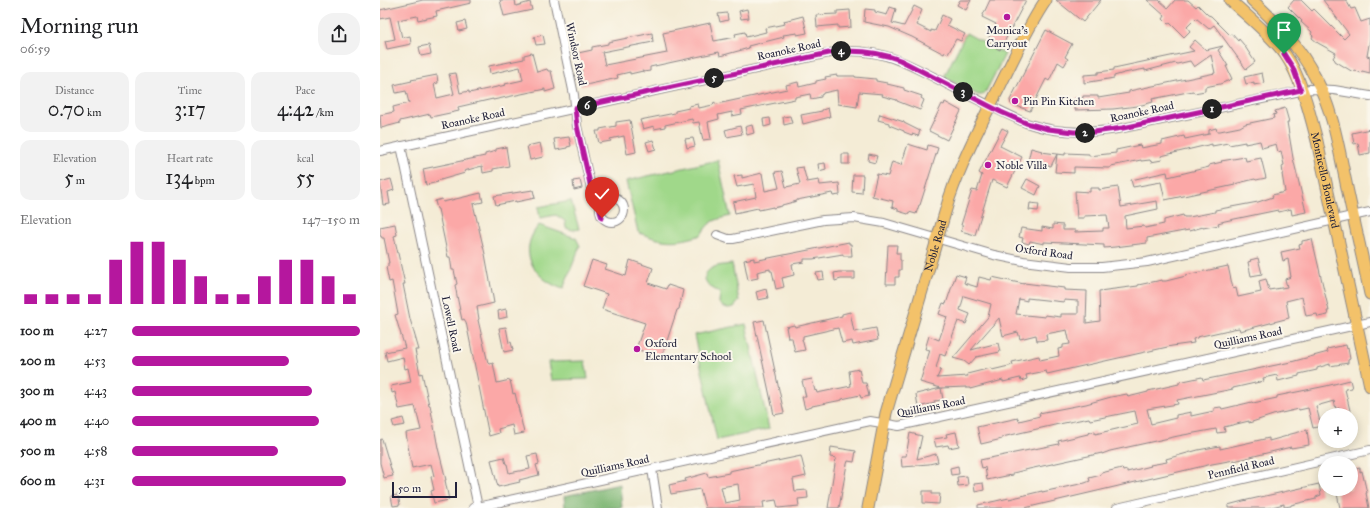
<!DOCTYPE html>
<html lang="en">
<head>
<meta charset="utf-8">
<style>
	:root { --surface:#fff; --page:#f2f2f2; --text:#202124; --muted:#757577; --accent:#b5179e }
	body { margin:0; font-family:"IM FELL Great Primer",serif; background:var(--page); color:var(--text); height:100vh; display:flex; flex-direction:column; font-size:15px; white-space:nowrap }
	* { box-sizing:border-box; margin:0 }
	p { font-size:13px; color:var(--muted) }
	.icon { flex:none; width:22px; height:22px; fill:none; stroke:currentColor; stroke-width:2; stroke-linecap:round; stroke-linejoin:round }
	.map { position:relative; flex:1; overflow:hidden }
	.sheet { display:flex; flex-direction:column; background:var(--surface); width:380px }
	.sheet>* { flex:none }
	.controls { position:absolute; left:938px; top:408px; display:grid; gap:8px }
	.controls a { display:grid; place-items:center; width:40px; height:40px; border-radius:50%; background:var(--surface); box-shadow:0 2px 10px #0003; font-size:20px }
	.scale { position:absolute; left:12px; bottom:10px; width:65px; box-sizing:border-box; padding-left:4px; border:2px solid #22223b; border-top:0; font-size:11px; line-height:14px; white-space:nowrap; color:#22223b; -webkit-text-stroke:3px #fbf7ec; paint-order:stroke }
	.pin { position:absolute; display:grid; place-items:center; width:34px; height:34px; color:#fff; margin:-41px -17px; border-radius:50% 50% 50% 0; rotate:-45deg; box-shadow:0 0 4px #0007 }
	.pin .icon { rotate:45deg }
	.km { position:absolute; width:20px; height:20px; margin:-10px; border-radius:50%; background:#222; color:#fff; font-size:11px; line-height:20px; text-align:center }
	.round { display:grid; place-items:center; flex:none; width:42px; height:42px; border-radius:16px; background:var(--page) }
	.headline { display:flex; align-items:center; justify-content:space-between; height:68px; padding:0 20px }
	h1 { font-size:22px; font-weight:600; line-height:30px }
	.stats { display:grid; grid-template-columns:repeat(3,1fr); gap:6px; height:68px; padding:4px 20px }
	.stats div { display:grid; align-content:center; border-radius:10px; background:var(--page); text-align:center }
	.stats b { font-size:20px; font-weight:600 }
	.stats small { font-size:11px; font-weight:400 }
	.stats p { font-size:11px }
	.chart { height:112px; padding:8px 20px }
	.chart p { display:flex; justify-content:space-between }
	.chart svg { width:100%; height:72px; margin-top:4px; stroke:var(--accent); stroke-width:6 }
	ul { padding:0 20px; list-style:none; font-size:13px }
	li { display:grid; grid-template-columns:64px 48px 1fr; align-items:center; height:30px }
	li i { height:10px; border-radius:5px; background:var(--accent) }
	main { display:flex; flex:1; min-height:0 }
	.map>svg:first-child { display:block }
	.green { fill:#a0d88a; stroke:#617d62 }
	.forest { fill:#80b876; stroke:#516d58 }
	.building { fill:#fba8a7; fill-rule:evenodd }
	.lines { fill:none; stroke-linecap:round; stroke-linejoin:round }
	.minor-casing { stroke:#8b8788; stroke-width:10 }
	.major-casing { stroke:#8b8788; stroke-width:13 }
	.minor { stroke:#fff; stroke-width:8 }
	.major { stroke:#f3c26a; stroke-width:11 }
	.route-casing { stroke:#fff; stroke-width:8 }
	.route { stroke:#b5179e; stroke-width:5 }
	.poi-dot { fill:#b5179e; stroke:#fbf7ec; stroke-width:1.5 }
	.labels { text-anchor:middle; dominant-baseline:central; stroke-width:4; stroke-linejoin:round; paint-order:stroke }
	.poi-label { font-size:11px; fill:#22223b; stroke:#fbf7ec; text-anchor:start }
	.street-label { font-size:11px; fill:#22223b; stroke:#fbf7ec }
</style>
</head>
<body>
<main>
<section class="sheet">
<div class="headline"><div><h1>Morning run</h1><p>06:59</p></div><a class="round"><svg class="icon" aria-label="share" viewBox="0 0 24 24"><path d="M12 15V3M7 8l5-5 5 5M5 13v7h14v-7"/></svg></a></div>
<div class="stats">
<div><p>Distance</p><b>0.70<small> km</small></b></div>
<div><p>Time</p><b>3:17</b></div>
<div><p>Pace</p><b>4:42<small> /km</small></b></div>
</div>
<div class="stats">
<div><p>Elevation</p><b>5<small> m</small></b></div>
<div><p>Heart rate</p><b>134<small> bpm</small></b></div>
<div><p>kcal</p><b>55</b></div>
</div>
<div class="chart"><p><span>Elevation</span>147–150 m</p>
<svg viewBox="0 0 160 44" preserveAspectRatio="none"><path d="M5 44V38M15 44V38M25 44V38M35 44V38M45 44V17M55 44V6M65 44V6M75 44V17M85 44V27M95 44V38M105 44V38M115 44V27M125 44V17M135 44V17M145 44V27M155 44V38"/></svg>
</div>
<ul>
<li><b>100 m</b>4:27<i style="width:100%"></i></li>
<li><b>200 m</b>4:53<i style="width:69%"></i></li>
<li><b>300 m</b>4:43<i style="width:79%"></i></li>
<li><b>400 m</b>4:40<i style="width:82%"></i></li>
<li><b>500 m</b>4:58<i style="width:64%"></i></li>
<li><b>600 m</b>4:31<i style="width:94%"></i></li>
</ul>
</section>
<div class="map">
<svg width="990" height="508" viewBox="0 0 990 508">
	<rect width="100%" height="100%" fill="#fbf7ec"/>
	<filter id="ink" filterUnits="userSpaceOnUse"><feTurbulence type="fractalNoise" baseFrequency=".025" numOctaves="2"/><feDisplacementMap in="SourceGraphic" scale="8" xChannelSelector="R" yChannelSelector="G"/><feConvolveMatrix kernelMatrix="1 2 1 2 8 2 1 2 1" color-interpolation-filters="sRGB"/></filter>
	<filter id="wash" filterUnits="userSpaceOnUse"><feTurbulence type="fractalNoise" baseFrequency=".012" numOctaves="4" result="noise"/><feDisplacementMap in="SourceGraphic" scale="16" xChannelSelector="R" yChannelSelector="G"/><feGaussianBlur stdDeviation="0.9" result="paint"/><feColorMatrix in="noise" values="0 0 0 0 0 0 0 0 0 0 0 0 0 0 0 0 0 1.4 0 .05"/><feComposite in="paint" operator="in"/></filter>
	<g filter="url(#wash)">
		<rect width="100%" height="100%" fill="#f4ecd6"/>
		<path class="green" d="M586,33L625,54L605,93L602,95H598L564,77Z
			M338,160L350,216C334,220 329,221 321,235C297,243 282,243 258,232L246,181Z
			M191,201L199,229L193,230L186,228L185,221L176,215L160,218L158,207Z
			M159,225L196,238L200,246L183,289C154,279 136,252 159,225Z
			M352,264L359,301L354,307C348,309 343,308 339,303L340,292C329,288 317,277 332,268C337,265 345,265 352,264Z
			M366,324L389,429L337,440L314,335Z
			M205,361L208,379L171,380L168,362Z"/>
		<path class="forest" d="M240,484L242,508H185L184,496Z"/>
		<g id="blocks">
			<path class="building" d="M43,0H91V3L56,11L57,16L38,20L37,16L18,20L22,38L30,36L31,44L7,49L5,41L15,39L10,17L0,19V10Z
				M120,0H135L136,6L150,2L152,10L124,16Z
				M580,0H591L586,10L577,5Z
				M610,0H646L620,50L606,43L616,24L602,17Z
				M676,0H721L703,22Z
				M767,0H779L788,8L795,0H808L816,7L818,5L828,15L831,16L850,35L852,34L858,41L859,39L864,45L875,62L866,69L834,25L829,29L816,18L807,27L810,31L804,37L790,23L788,24L783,19L785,16Z
				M914,0H921L932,11L934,9L964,39L969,34L943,0H966L971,9L975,8L981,22L990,19V39L987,56L990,57V73L982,71L981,73L974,70L973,72L955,61V60L953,58L956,53L938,43L932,38L933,36L931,34L932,32L921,22L922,21L908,7Z
				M534,6L542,10L537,22L538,23L537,25L551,32V30L555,31L562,15L570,19L567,25L585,34L581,41L576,39L568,54L565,52L564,54L532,37L509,27L484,22L485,9L495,10V12L507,15L510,7L516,9L512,23L524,26Z
				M367,9L369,18L361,19L359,11Z
				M470,10L471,27L458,28V25L437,27L436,15L457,14V11Z
				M347,13L348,20L340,22L338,14Z
				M423,16L427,33L417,35V33L403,35L404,37L368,46L369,48L340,56L339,52L270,67V71L263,72V71L250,74V72L237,75L238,78L201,86L198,73L202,72L198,53L212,50V47L228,44V42L272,33L273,42L222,52L225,65L287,53L283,33L302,29L330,23L334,41L356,37L355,34L365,32L366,37L386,32L385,28L405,24L404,21Z
				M85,21L87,29L79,31L77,23Z
				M666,30L692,44L685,57L688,59L684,66L678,62L669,81L666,79L650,111L631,104L630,100Z
				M163,35L165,44L156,45L154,37Z
				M815,40L826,50L843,46L838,50L848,66H846L852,79L840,84L825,87V91L814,93L813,91L772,99L773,102L758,106L733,109L695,110V98H703V96H718V98L749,93V91L835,73L831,55L814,67L810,61L797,64L796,63L765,71V69L744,73L734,76V78L704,83V75L718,74V72L734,70V68L814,51L809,47Z
				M49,45L51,54L41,56L39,47Z
				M152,53L157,72L167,69L168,71H171L175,89L165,92V89L113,100V99L78,107L79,111L51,117L50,114L20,121V123L1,128L0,115L14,112L13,107L29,103L26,91L16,93L14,85L32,81L31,80L57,75L58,83L54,84L57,98L74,94L69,74L76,73L80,93L89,91V93L126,85L125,84L143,80L140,67L110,74L109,66L144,59V55Z
				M882,73L884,83L874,85V82L866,84L864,77Z
				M457,75V76H475V77L496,79V81L507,83V84L524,88V90L542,96L541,98L544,100L540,110L517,101V100L502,96L503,94L479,92L477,107L458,104L457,90L443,93V94L441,95V97L431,99L430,94L415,97V99L361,110L362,114L352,116V112L338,115L339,119L328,122L331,139L323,140L319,122L313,123L312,119L285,125V127L274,129V126L263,129L260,120L295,113V111L309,108V106L318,104L319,108L333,105L334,102L337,104L407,89L406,85L418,82L419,87L436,83V81L446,79L445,77Z
				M565,102L581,111L567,140L549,131L562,104L564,105Z
				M448,108L450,117L423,124L421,115L442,111V110Z
				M905,108L909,122H907L913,158L926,212L912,215L911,209L899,212L898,210L845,221L838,223L839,225L823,228V227L809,231V230L767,238V243L735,247L724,248V245L664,242V244L650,241L649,244L642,242L643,238L639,237L641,228L662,231V227L673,229V224L683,225V230H695V232L723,231V228H729L727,215L704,216V218H697L695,191L710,192V188H719V190L738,187L741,207L777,201L778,209L745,216L746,228L764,226L765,228L784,224V220L803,215L804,217H809L835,212V210L878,202L893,197L892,195L905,192L902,174H903L902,166L904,165L901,151L898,152L896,144L882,148L880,141L865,144V142L849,145L848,143L832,146V144L781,156L782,160L771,162L770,160L761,161V160L731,166V167L729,168L694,167V173L675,172L677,154L685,155V153L709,154V156L736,153V150L760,145L761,148L782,144V141L804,136L805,139L829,134V130L836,128L837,131H840L860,127L865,124L894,118L893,115L896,114L895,111Z
				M500,114L524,122V123L540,131L538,136L532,134V135L524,132V131L509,125V123L498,120Z
				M410,116L412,123L404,125L403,117Z
				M390,118L391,125L384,127L383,119Z
				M250,120L256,152L247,154L244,136L230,139L231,141L219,143L216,131H220V129L236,126V122Z
				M372,125L374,133L367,135L365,127Z
				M360,126L362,134L347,137L345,130Z
				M622,128L628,131L620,146L642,157L627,187L612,180L595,235L581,231L583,225H581L592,190L597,191L602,175L599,173Z
				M990,129V153L980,155L978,143L974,144L972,133Z
				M189,137L191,146L187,147V148L176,150L174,139Z
				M313,138L315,146L307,148L305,139Z
				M273,140L276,149L269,151L266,142Z
				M160,143L163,157L150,160L147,146Z
				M528,144L547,150L548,145L558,148L540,205H539L536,214L529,212L528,214L518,211V209L512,207L513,201L492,196L497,174L508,176L512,162L521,165Z
				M126,147L129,166L113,169V171L103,173L102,166L84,171L85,173L57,181L58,182L46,185L43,169L105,156V154L116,151V149Z
				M651,148L662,151L661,152L677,154L671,166L648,161Z
				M462,154H469V164H462Z
				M489,154L497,156L495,163L488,161Z
				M865,157L866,161L881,158L886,178L876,180L875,179L854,184L855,185L785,200L781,182L753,187L751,180L787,172L788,177L829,167V165L842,162L841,161Z
				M445,163L446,169L439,171L438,164Z
				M423,167L427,182L439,180L440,185L459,183L460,195L453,196L452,193L417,200V201L402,205V206L393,208V207L379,210L378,208L355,213L353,202L376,197L374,184L357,187L354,176L362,175V178L382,173L385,191L399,188L395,172L402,171L406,187L420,184L416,168Z
				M473,175H483L482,193L472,192Z
				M11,179L14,190L8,192L10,204L3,205L0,182Z
				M647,179L660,186L656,195L642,188Z
				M200,180L202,188L194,190L193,181Z
				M153,190L155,198L136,202V201L116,205L114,196Z
				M101,193L103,202L93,204L105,254L114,303L97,307L99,319L98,320L108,363L109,364L113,363L117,383L130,380L133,394L135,393L144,433L134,435L132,425L118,429L119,433L109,436L86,322L84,319L82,320L78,301L75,285L77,284L74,270H72L70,257H68L58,209H57L55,201L62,199L63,202Z
				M650,203L659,204L658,211L649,210Z
				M15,224L17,235L14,236L25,284H23L30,319L39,350H35L40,374L42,373L49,405H50L58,448L66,480H65L69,500L54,503L51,491L54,490L51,477L54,476L51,464L32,468L30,458L26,433L41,430L35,406L19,409L15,392L12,393L11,386L31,382L28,368L25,369L23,357L7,361L5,352L25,348L15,315L18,314L12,281L9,282L6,267L8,266V263H9L4,238H2L1,236H0V227Z
				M932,239L949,311H947L948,315L938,317L937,314L926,316L922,297L906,301L909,318L860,331L859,328L853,329L817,337V338L813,339L814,343L792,346L667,374L666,371L646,375L647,379L641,381L640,378L623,382V380L590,389V388H586V387L561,388L540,382L550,350L545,349L549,336L559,340L567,317L559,314L563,303L566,304L576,274L586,277L584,283L597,287L599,277L611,280L612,277L644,284V283L684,288V290L707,291L706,323L720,321L719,291L758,286V285L782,280V281H786L806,276V275L848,266L853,289L856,288L858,297L881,292L879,281L886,279L889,290L907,287L905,279L911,277L908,259L903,261L901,252L920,248L919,245L922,244V241ZM584,296L611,304L608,317L573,358L584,361L589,365L596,357L620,352L618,343L591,350L619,318L623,336L638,332L640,339L656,335L657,341L667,340L666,334L687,330L690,344L683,345V348L678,349L679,356L660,360L659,356L632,362L633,365L612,370L611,368L587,374L588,376L557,378L561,369L556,368L560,354L565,356L578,321L586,324L590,314L580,310ZM647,298L684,302V300L698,301V314H681V317L665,315V317L636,314L639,299L647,301Z
				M469,242V244H471L472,256H463V254L433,259H424V262L412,264L414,275L402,278L404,287L396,289L392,271H390V269L377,272L378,278L368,280L364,260L374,258V261Z
				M508,245H517L516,253H520V260H521V270H519V277H515V284H506Z
				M878,258L882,274L871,276L868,262L871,261L870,260Z
				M212,260L227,265L225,269L246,276L250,260L273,268L268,283L286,289L288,285L303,290L299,309L297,310L281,359L265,354V352L256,349L265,323L222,309L227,294L203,286Z
				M443,272L444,279L438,280L436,273Z
				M459,272H475V279H461L455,281L454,273Z
				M386,289L388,298L378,300L376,292Z
				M126,309L127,317L119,319L118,311Z
				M470,312L474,332L496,328L498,340L473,345L472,341L462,343L458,328L423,336V339H422L425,350L415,352L412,338H408L406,327L414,325L415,327L462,316V314Z
				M384,320L404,413L394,415L374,322Z
				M126,327L129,343L131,342L133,350L124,352L119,328Z
				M966,345L967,349L968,348L970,359L968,360V363L950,366V364L937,368V370L919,374V376L898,381L897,375L883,378L884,381L853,388V389L797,400L798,404L767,409L771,424L796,418V415L811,412V416L834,411V408L841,407L842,409L872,402L873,403L897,398V396L946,386L970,380L972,388L965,389L971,415H960L959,408L956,409L954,401L936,406L941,426L933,428L928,408L919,410V409L893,415L869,423V421L844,427L845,432L837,433L836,429L798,436L730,451L722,454V453L649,469L633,473V475L626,476L607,480L605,467L602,468L600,460L679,444L678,441L708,434V433L715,431V434L758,424L755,411L710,420L709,418L679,424L622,437V439L601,444L597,427L638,418L639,421L660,416L659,413L706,404L731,397L747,394L748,397L768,392V391L799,384V382L822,377L823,380L911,362L948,352L947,349Z
				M479,369L482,383H486L489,396L481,398L480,395L462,399V400L432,406V407L425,409L422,397H426L422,381L432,379L435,391L436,390L437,393L471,386L469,371Z
				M561,388L563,400L554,401L555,403L538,407L536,394Z
				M23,418L25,425L14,427L12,421Z
				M927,430L929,445L911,448V447L854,461V460L832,464L645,508H598V505L629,498V499L662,491V492L705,483L710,481L709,478L721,475V473L742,468L743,471L747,470V472L771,466L770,465L787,462L786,459L818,450L840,446V449L889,438V441L907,436V435Z
				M576,432L579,446L569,448L568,445L556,447L554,439L567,437L566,434Z
				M530,433L542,436L537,459L556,454L558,462L549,464L536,465V466L522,467L521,456H526Z
				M2,439L13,476L4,478L0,463V440Z
				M451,447L476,451L474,462L468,461L467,464L459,508H448L456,458L450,457Z
				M157,454L159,464L156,465L159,475L139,480L140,482L118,487L111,460L124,457L126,464H127L129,473L150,469L147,456Z
				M421,456L426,476L413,479L415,491L427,490L428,498L418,499L419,506L398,508L396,500L383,502L384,508H325L320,489L291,494L289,485L306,481L305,479L327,473L328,477L349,473V471ZM358,484L360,500L345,503L341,487Z
				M578,466L579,474L571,475L570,468Z
				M980,468V472L982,471L987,493H986L989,508H960L956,489H971V470Z
				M587,476L588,485L578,486L577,477Z
				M603,483L604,490L595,492L594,484Z
				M939,484L941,495L936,497V499L911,505V506L904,507V504L888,508H848V505L863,501Z
				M543,491H552V494H560L559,504L543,503Z
				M18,495L20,505L13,506L11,496Z"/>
		</g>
	</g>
	<g filter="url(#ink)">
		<use href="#blocks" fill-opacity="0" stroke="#8b8788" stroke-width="1"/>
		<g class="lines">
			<defs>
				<path id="minor" d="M174,0L194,95L197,126L211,188L215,197L222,204
					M21,146L98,507
					M0,151L449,53C498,45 527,63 569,85C594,98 620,111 646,123C678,134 710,134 743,128L930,89L954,90L990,96
					M220 210a12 12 0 1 1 24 0a12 12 0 1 1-24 0Z
					M337,235L348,239H353L443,220L474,218L504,223L614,255L643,261L691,267H722L767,262L990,212
					M272,469L278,508
					M93,508L490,421L519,426L990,322
					M737,508L990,450"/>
				<g id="major">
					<path id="s1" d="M850,0C868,17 890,34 905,54C921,77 930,114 937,141L990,386"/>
					<path d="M872,0C897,23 920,47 935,77C952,108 958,144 965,178C973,217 982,255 990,294"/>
					<path id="s2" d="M488,508L506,413L569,199C583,158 602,122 621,84C635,56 648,26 666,0"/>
				</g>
			</defs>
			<use href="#minor" class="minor-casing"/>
			<use href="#major" class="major-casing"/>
			<use href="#minor" class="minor"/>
			<use href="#major" class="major"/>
		</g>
	</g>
	<g class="lines" filter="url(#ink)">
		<defs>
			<path id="route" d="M222,218L220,211L222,204L215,197L211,188L197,126L195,108L449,53C474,49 496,51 520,60L621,112L646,123L668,129L694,132H714L743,128L921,90L913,68L904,54"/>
		</defs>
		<use href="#route" class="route-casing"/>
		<use href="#route" class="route"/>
	</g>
	<g class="poi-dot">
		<circle cx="627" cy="17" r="4"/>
		<circle cx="635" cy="101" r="4"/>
		<circle cx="608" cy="165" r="4"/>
		<circle cx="257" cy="349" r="4"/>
	</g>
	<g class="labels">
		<g class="poi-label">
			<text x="627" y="30" text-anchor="middle">Monica's<tspan x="627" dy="13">Carryout</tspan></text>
			<text x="643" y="101">Pin Pin Kitchen</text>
			<text x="616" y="165">Noble Villa</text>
			<text x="265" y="343">Oxford<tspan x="265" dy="13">Elementary School</tspan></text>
		</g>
		<g class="street-label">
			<text transform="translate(409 50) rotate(-12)">Roanoke Road</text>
			<text transform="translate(196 54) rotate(78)">Windsor Road</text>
			<text transform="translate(762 112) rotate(-12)">Roanoke Road</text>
			<text transform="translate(93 119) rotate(-12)">Roanoke Road</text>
			<text stroke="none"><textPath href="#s1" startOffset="210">Monticello Boulevard</textPath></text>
			<text stroke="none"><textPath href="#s2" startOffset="271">Noble Road</textPath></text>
			<text transform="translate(664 252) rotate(8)">Oxford Road</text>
			<text transform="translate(71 324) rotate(78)">Lowell Road</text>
			<text transform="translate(868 338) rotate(-12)">Quilliams Road</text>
			<text transform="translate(551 407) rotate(-11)">Quilliams Road</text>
			<text transform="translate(235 466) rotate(-12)">Quilliams Road</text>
			<text transform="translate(861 468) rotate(-13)">Pennfield Road</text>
		</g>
	</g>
</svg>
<div class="controls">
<a>+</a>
<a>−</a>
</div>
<div class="scale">50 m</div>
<div class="pin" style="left:904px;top:54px;background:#1e9e55"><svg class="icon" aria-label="arrive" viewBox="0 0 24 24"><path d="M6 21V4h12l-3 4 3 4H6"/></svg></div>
<div class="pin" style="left:222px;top:218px;background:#d93025"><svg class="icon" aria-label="check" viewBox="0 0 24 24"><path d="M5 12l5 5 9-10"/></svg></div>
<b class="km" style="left:832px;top:109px">1</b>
<b class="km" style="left:705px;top:133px">2</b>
<b class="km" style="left:583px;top:92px">3</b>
<b class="km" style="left:461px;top:51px">4</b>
<b class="km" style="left:334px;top:78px">5</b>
<b class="km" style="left:207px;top:106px">6</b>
</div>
</main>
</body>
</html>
